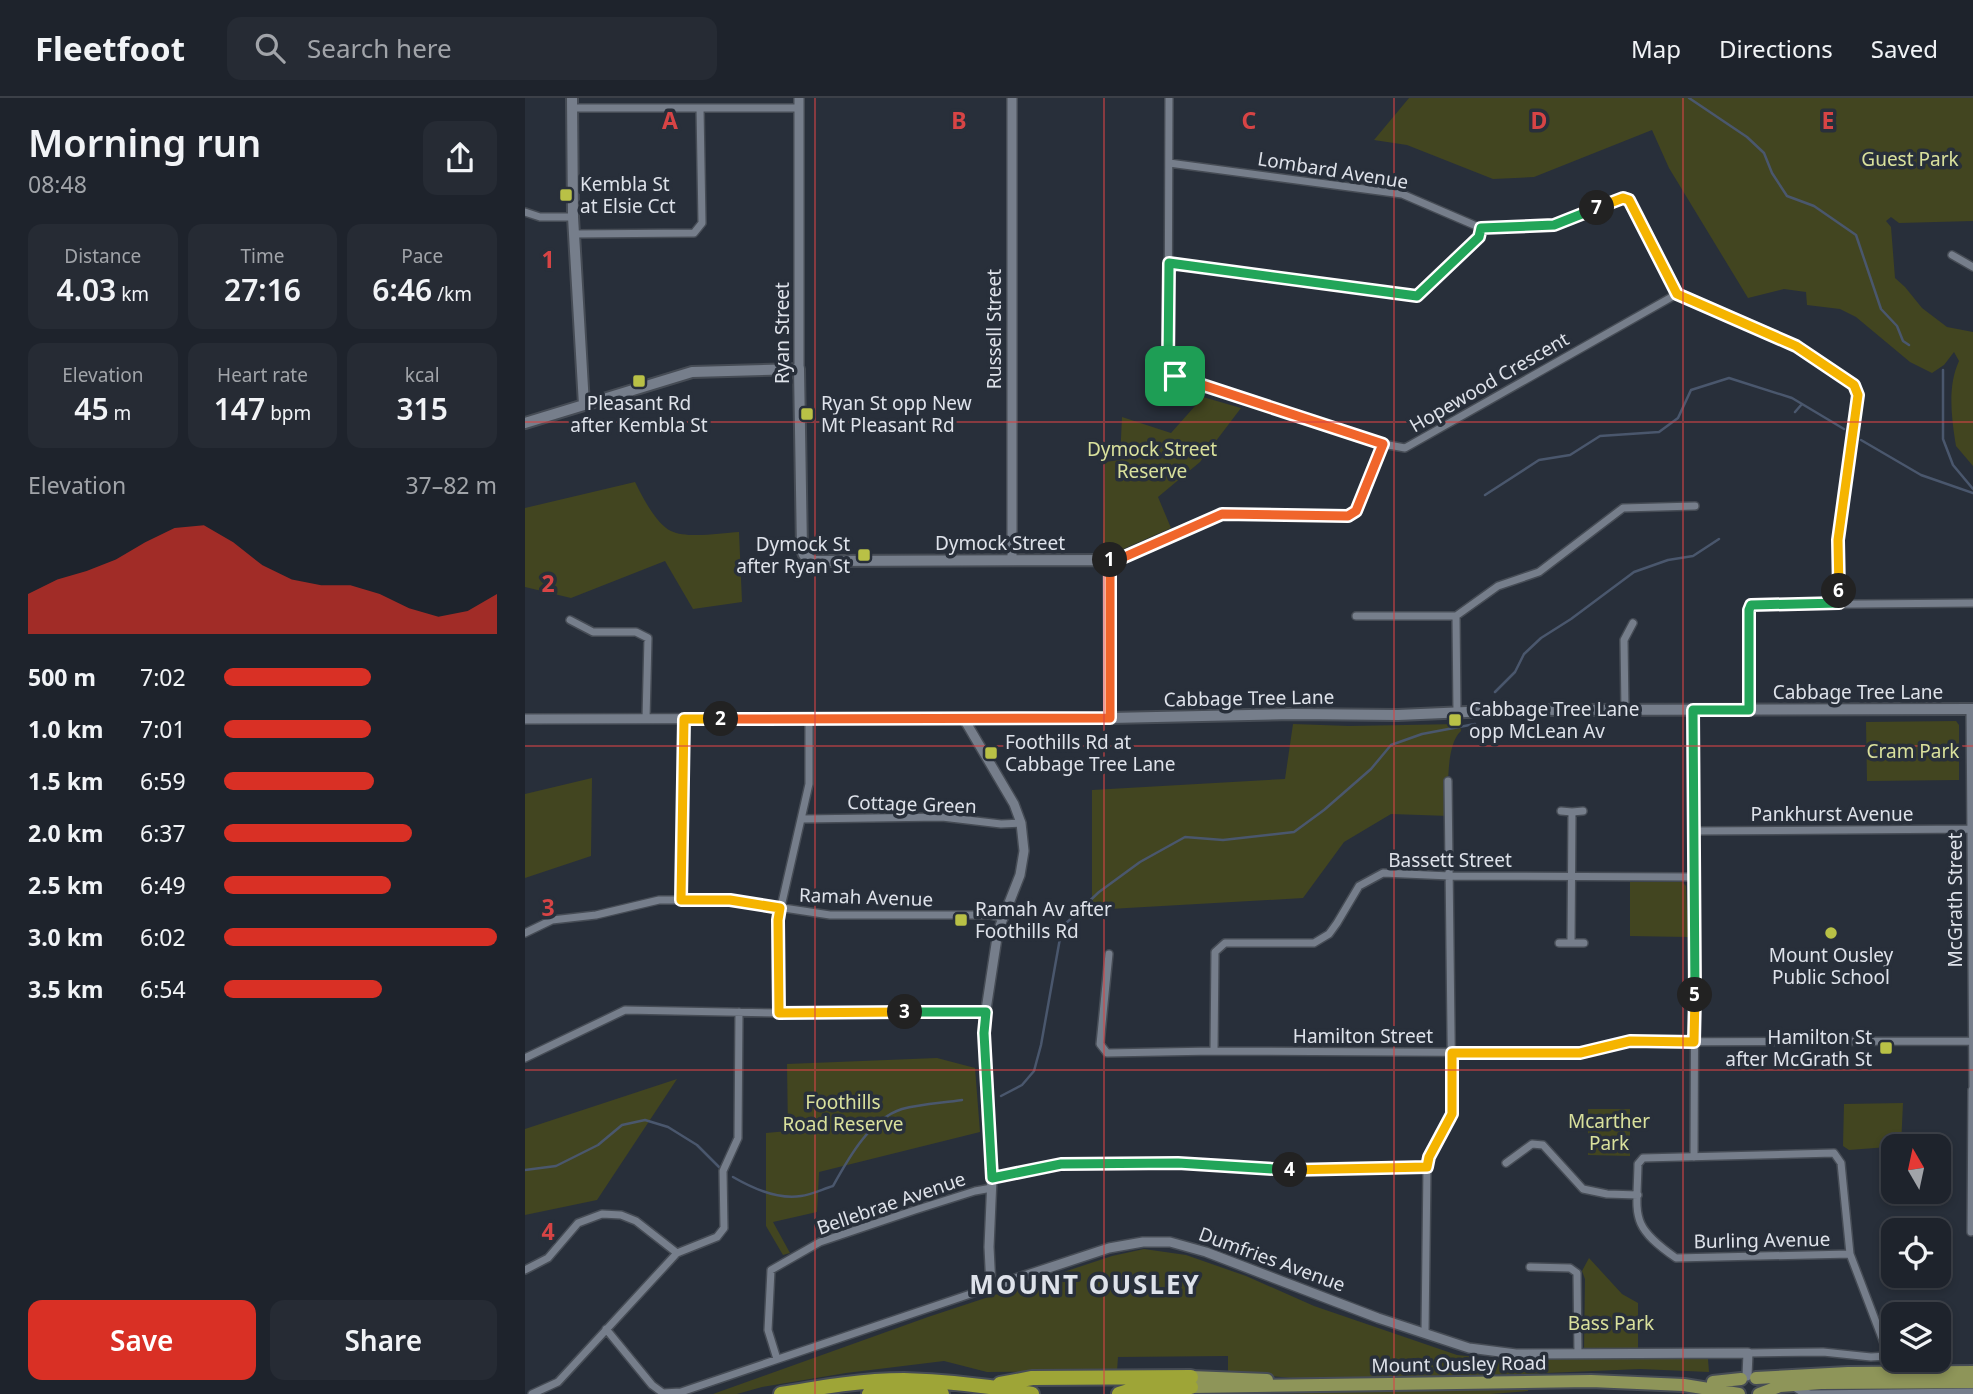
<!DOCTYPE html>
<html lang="en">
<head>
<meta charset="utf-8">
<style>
	:root { --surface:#1e232c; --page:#262b34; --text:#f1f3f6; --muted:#a1a4a9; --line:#3c4048; --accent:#d93025 }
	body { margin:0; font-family:"Noto Sans",sans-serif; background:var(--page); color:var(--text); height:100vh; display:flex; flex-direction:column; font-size:26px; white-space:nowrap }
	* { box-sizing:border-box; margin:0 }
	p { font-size:23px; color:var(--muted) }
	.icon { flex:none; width:38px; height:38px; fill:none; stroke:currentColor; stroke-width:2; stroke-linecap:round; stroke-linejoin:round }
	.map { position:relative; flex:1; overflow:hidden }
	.sheet { display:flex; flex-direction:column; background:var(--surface); width:525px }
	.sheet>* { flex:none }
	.needle { width:46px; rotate:351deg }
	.tools { position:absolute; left:1356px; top:1036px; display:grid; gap:14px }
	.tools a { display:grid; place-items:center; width:70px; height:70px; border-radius:14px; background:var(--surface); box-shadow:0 4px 10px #0003,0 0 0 2px var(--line); font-size:35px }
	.pin { position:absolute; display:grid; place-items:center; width:60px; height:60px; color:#fff; margin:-30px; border-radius:14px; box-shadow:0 4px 10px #0006 }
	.km { position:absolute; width:35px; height:35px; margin:-18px; border-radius:50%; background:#222; color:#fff; font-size:19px; line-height:35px; text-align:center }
	.round { display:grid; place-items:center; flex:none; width:74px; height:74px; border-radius:14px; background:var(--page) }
	.overview { display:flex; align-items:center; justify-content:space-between; height:119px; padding:0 28px }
	h1 { font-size:38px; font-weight:600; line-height:52px }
	.figures { display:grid; grid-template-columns:repeat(3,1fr); gap:10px; height:119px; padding:7px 28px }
	.figures div { display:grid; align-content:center; border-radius:14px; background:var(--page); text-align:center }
	.figures b { font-size:30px; font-weight:600 }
	.figures small { font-size:19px; font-weight:400 }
	.figures p { font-size:19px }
	.chart { height:196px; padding:14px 28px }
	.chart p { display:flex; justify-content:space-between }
	.chart svg { width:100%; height:126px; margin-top:7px; fill:var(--accent); opacity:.7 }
	.cta { display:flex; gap:14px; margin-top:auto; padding:14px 28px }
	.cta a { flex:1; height:80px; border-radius:14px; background:var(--accent); color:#fff; font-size:28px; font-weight:600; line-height:80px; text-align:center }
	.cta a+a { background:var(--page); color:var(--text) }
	ul { padding:0 28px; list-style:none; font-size:23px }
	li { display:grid; grid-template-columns:112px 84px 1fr; align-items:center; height:52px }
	li i { height:18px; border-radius:9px; background:var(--accent) }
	header { display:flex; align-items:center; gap:42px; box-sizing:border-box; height:98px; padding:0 35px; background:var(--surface); border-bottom:2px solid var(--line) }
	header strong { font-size:33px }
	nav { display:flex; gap:38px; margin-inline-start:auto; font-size:24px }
	.search { width:490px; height:63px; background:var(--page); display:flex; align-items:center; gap:18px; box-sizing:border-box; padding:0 24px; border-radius:14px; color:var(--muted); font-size:26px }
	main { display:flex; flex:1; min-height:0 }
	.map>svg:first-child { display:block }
	.green { fill:#424520 }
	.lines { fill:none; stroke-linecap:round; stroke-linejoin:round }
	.stream { stroke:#4a576d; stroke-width:2.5 }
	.minor-casing { stroke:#464c55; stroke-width:10 }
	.tertiary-casing { stroke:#464c55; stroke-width:12 }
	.secondary-casing { stroke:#464c55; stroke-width:14 }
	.primary-casing { stroke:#464c55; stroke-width:16 }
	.motorway-casing { stroke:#464c55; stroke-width:18 }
	.minor { stroke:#767e8b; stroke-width:7 }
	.tertiary { stroke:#767e8b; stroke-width:9 }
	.secondary { stroke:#767e8b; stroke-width:10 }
	.primary { stroke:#8e9559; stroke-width:12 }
	.motorway { stroke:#9ea537; stroke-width:14 }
	.split-1-casing { stroke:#fff; stroke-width:14 }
	.split-2-casing { stroke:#fff; stroke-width:14 }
	.split-3-casing { stroke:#fff; stroke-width:14 }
	.split-4-casing { stroke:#fff; stroke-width:14 }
	.split-5-casing { stroke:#fff; stroke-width:14 }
	.split-6-casing { stroke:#fff; stroke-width:14 }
	.split-7-casing { stroke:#fff; stroke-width:14 }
	.split-8-casing { stroke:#fff; stroke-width:14 }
	.split-1 { stroke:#f0652b; stroke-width:9 }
	.split-2 { stroke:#f0652b; stroke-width:9 }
	.split-3 { stroke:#f5b400; stroke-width:9 }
	.split-4 { stroke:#22a559; stroke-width:9 }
	.split-5 { stroke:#f5b400; stroke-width:9 }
	.split-6 { stroke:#22a559; stroke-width:9 }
	.split-7 { stroke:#f5b400; stroke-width:9 }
	.split-8 { stroke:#22a559; stroke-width:9 }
	.grid { fill:none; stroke:#d74445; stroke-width:2; stroke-opacity:0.55 }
	.poi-dot { fill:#b9c146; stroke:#282f3a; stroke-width:2.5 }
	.labels { text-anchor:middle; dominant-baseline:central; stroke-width:7; stroke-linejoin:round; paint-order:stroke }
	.park-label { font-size:19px; fill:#d9e09c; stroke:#282f3a }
	.street-label { font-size:19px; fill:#dee2ea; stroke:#282f3a }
	.poi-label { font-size:19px; fill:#dee2ea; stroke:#282f3a; text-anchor:start }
	.district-label { font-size:26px; font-weight:bold; letter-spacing:2px; fill:#dee2ea; stroke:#282f3a }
	.grid-label { font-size:23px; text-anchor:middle; font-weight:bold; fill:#d74445; stroke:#282f3a; stroke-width:7; stroke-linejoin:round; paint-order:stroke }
</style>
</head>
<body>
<header>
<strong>Fleetfoot</strong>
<div class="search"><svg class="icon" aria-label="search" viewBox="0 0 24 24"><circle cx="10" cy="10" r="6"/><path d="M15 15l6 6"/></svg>Search here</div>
<nav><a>Map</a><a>Directions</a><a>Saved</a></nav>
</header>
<main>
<section class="sheet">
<div class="overview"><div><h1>Morning run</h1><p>08:48</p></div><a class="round"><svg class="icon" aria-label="share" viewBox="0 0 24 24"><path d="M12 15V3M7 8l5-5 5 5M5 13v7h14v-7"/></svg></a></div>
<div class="figures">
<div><p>Distance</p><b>4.03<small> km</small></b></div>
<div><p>Time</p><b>27:16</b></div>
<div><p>Pace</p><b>6:46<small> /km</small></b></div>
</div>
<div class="figures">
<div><p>Elevation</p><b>45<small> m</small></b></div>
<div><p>Heart rate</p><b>147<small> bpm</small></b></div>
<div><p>kcal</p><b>315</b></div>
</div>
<div class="chart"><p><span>Elevation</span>37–82 m</p>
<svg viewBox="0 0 160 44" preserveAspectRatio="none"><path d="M0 44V30L10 25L20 22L30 18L40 12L50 7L60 6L70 12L80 20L90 25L100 27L110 27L120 30L130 35L140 38L150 36L160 30V44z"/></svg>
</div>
<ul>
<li><b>500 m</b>7:02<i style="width:54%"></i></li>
<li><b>1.0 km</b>7:01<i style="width:54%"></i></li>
<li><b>1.5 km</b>6:59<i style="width:55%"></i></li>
<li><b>2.0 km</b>6:37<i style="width:69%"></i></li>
<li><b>2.5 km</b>6:49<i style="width:61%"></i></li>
<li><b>3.0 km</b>6:02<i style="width:100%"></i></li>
<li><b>3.5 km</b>6:54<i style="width:58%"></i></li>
</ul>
<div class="cta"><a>Save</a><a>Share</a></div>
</section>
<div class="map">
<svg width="1448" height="1296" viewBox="0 0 1448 1296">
	<rect width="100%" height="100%" fill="#282f3a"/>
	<path class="green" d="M884,0H1448V123L1374,125L1366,119L1361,123L1366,129L1370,180L1380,189L1397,210L1422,229L1448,234V368L1431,348L1430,342C1426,315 1423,287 1434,263L1429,254L1419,267L1407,275L1385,264L1331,219L1315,211L1282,207L1281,194L1259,191L1223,200L1144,70L1127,32L1009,79L968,81L882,47L849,42Z
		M678,299L716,310L675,364L633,399L646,430L596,452H578L580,364L595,362L597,319L646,335Z
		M110,384C117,398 131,426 146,433C162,441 196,435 214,434L217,504L168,511L140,463L46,500L0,489V410Z
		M1431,623L1434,627V682L1342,683L1341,624Z
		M768,626L824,628L935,626L936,633C920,647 923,696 924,718L866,716L819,744L778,800L567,812V692L760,681Z
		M67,680L66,758L0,780V696Z
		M1105,784H1157L1161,788L1163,839L1105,838Z
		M412,960L450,970L455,1034L294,1074L292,1114L248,1124L265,1155L258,1157L241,1128V1035L263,1033L262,966Z
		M152,981L72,1102L0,1117V1031Z
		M1378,1005L1376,1048L1324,1052L1318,1048L1319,1006Z
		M1063,1011H1105V1058L1063,1057Z
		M619,1151L661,1157L721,1178L789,1208L932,1257L970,1261H1183L1184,1274L1115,1271L998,1276L778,1281L703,1274V1258L593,1259L592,1273L462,1274L419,1263L321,1275L237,1289L212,1296H188L403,1219L587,1158Z
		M1064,1160L1097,1196L1113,1205V1253L1059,1252L1060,1181L1057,1173Z
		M1003,1288V1293L966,1296H746L785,1295L797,1290Z"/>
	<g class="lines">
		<path class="stream" d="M1164,0L1222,39L1239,55L1247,75L1262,98L1289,108L1331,137L1356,211L1372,228L1378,243L1384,247
			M1418,272V341L1428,367L1448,391
			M1270,314L1277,306
			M1336,342L1396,377L1448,395
			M960,397L1014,362L1045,357L1075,338L1134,334L1153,320L1166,292L1204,280L1267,300L1319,331
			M970,594L990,574L999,556L1016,540L1046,521L1109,474L1143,462L1168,458L1194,441
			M476,998L497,987L509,973L516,947L537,829L574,794L615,764L660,739L698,742L769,734L799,712L846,671L866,647L897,636L950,626
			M0,1072L31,1068L73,1047L97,1027L120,1022L143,1029L172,1047L194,1069
			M208,1079C227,1090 253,1102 276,1098C286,1097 298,1091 308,1088C323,1061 345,1021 377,1011C396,1006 417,1005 437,1002"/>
		<defs>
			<path id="minor" d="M644,0L643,267L645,274L650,278L858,346L880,350L1152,196
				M47,10H274
				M644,65L877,96L956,130L1029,127L1098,100L1105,102L1152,196
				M0,114L15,119H48
				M49,136L169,135L177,125L175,10
				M1427,157L1448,169
				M644,165L893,198L954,139L956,130
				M1152,196L1271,248L1329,287L1333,297L1313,442L1314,505
				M584,462L597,460L697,416L823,418L831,413L858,346
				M831,518H931L932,615
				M931,518L973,488L1014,474L1098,410L1170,408
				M45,522L68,534H111L123,540L121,621
				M1445,611L1448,992
				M1100,612L1099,542L1108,525
				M1168,612L1170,834L1169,1059
				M1224,612V512L1226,507L1448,505
				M1036,713L1047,714
				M1058,713L1047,714L1046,845H1059
				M277,721L417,719L476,726L496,725
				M1169,733L1445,731
				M156,802L159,621
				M0,835L27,822L71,817L134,802H205L305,817H465L477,820
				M1034,845H1046
				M584,856L575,946L582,955L689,953L1055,955L1105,944L1446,943
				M254,915L253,822L284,686V621
				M689,953L690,854L700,845H789L804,836L812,825L834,788L858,775L925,778L1169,779
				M0,960L100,912L254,915L461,914
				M981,1065L1007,1046L1018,1047L1058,1091L1082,1096L1113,1097
				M467,1080L536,1066L653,1065L731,1071L802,1072L902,1069
				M1446,1134L1447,992
				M1325,1156L1151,1160C1104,1127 1112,1119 1113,1066L1118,1060L1309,1055L1316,1065L1325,1156L1370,1274
				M1005,1169L1045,1170L1052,1175L1053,1256
				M0,1172L23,1160L53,1125L77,1116L96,1117L111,1123L152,1155
				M81,1231L127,1287L138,1295L156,1294L466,1189
				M900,1235L902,1069L904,1059L927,1016L923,683
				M1223,1255L1298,1254L1346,1259L1362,1258
				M252,1261L243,1232L246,1172L295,1144L390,1112L450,1093L467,1090
				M1269,1289L1277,1294L1285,1296L1448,1294
				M7,1296L33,1284L152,1155L192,1139L199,1130L198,1073L213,1040L214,914"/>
			<path id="tertiary" d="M274,0V271
				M487,0V462
				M0,621L585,620
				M439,621L489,706L496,725L499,753L495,777L473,833L459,925L467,1080L464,1149L466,1189L584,1150L618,1144H645L681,1154L853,1220L944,1250L991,1256L1223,1255L1222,1278"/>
			<path id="secondary" d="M47,0L48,119L59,307
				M0,325L167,274L274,271L277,452L279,457L288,463L584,462L585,620L768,616L873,617L987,612L1448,611"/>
			<path id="primary" d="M666,1279L742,1282
				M1231,1280L1323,1275L1448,1274
				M1188,1284L1216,1281
				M666,1289L1066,1283L1159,1287L1214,1296
				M1234,1296L1255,1288L1296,1285L1448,1284"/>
			<path id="motorway" d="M475,1286L507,1280L666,1279
				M256,1296C297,1289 338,1282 379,1282C422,1283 465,1288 507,1296
				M344,1296L375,1294L417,1296
				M594,1296L610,1291L666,1289"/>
		</defs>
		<use href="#minor" class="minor-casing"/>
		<use href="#tertiary" class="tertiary-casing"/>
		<use href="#secondary" class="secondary-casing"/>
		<use href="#primary" class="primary-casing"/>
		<use href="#motorway" class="motorway-casing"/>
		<use href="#minor" class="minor"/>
		<use href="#tertiary" class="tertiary"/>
		<use href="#secondary" class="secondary"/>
		<use href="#primary" class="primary"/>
		<use href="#motorway" class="motorway"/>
	</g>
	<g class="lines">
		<defs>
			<path id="split-1" d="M585,462L597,460L697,416L823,418L831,413L858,346L650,278"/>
			<path id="split-2" d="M196,621L585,620V462"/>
			<path id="split-3" d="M196,621H159L156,802H205L255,810L253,822L254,915L380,914"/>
			<path id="split-4" d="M380,914H461L459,935L467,1080L536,1066L653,1065L765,1072"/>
			<path id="split-5" d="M765,1072L902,1069L904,1059L927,1016V955H1055L1105,943L1169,944L1170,897"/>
			<path id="split-6" d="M1170,897L1168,612H1224V512L1226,507L1314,505V493"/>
			<path id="split-7" d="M1072,110L1098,100L1104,102L1152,196L1271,248L1329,287L1333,297L1313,442L1314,493"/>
			<path id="split-8" d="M650,278L645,274L643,267L644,165L892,198L954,139L956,130L1029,127L1072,110"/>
		</defs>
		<use href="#split-1" class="split-1-casing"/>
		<use href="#split-2" class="split-2-casing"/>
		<use href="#split-3" class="split-3-casing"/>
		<use href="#split-4" class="split-4-casing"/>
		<use href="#split-5" class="split-5-casing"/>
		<use href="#split-6" class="split-6-casing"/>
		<use href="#split-7" class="split-7-casing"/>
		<use href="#split-8" class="split-8-casing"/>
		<use href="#split-1" class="split-1"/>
		<use href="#split-2" class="split-2"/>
		<use href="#split-3" class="split-3"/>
		<use href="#split-4" class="split-4"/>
		<use href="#split-5" class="split-5"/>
		<use href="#split-6" class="split-6"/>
		<use href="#split-7" class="split-7"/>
		<use href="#split-8" class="split-8"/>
	</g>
	<path class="grid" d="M290,0V1296M579,0V1296M869,0V1296M1158,0V1296M0,324H1448M0,648H1448M0,972H1448"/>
	<g class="poi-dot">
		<rect x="34" y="90" width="14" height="14" rx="3.5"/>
		<rect x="107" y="276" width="14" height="14" rx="3.5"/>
		<rect x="275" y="309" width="14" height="14" rx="3.5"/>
		<rect x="332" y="450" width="14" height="14" rx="3.5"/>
		<rect x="923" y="615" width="14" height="14" rx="3.5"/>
		<rect x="459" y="648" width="14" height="14" rx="3.5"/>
		<rect x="429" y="815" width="14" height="14" rx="3.5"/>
		<circle cx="1306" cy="835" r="7"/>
		<rect x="1354" y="943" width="14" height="14" rx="3.5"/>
	</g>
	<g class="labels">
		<g class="park-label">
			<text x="1385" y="61">Guest Park</text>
			<text x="627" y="351">Dymock Street<tspan x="627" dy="22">Reserve</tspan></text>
			<text x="1388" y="653">Cram Park</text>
			<text x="318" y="1004">Foothills<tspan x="318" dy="22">Road Reserve</tspan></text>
			<text x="1084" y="1023">Mcarther<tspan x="1084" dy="22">Park</tspan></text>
			<text x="1086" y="1225">Bass Park</text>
		</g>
		<g class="street-label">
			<text transform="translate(808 72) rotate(9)">Lombard Avenue</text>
			<text transform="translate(469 231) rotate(-90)">Russell Street</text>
			<text transform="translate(257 235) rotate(-90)">Ryan Street</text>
			<text transform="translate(964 284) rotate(-30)">Hopewood Crescent</text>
			<text x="475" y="445">Dymock Street</text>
			<text x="1333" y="594">Cabbage Tree Lane</text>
			<text transform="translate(724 600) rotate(-1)">Cabbage Tree Lane</text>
			<text transform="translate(387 706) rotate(2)">Cottage Green</text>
			<text x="1307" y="716">Pankhurst Avenue</text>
			<text x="925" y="762">Bassett Street</text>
			<text transform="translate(341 799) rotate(2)">Ramah Avenue</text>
			<text transform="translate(1430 802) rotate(-90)">McGrath Street</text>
			<text x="838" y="938">Hamilton Street</text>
			<text transform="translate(366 1105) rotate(-19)">Bellebrae Avenue</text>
			<text transform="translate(1237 1142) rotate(-1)">Burling Avenue</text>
			<text transform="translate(747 1161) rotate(20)">Dumfries Avenue</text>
			<text transform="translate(934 1266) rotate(-1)">Mount Ousley Road</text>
		</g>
		<g class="poi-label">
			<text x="55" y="86">Kembla St<tspan x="55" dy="22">at Elsie Cct</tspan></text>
			<text x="114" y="305" text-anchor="middle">Pleasant Rd<tspan x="114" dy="22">after Kembla St</tspan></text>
			<text x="296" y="305">Ryan St opp New<tspan x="296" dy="22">Mt Pleasant Rd</tspan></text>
			<text x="325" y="446" text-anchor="end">Dymock St<tspan x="325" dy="22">after Ryan St</tspan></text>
			<text x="944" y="611">Cabbage Tree Lane<tspan x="944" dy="22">opp McLean Av</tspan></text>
			<text x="480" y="644">Foothills Rd at<tspan x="480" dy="22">Cabbage Tree Lane</tspan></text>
			<text x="450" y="811">Ramah Av after<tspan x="450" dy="22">Foothills Rd</tspan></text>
			<text x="1306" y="857" text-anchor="middle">Mount Ousley<tspan x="1306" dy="22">Public School</tspan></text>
			<text x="1347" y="939" text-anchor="end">Hamilton St<tspan x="1347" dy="22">after McGrath St</tspan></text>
		</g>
		<g class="district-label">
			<text x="560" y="1186">MOUNT OUSLEY</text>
		</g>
	</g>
	<g class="grid-label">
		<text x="145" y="31">A</text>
		<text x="434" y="31">B</text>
		<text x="724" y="31">C</text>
		<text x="1014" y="31">D</text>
		<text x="1303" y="31">E</text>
		<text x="23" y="170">1</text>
		<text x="23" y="494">2</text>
		<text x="23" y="818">3</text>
		<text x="23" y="1142">4</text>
	</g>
</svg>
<div class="tools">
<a><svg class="needle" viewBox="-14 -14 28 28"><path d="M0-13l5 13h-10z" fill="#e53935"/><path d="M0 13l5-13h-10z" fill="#a1a4a9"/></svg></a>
<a><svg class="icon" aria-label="locate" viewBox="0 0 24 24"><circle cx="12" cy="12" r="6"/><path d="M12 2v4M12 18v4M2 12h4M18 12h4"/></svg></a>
<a><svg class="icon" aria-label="layers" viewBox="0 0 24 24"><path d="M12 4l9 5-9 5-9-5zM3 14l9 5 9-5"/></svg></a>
</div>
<div class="pin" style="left:650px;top:278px;background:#1e9e55"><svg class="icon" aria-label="arrive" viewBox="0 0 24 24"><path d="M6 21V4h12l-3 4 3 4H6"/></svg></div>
<b class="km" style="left:585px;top:462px">1</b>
<b class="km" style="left:196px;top:621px">2</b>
<b class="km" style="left:380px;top:914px">3</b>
<b class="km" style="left:765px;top:1072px">4</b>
<b class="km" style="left:1170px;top:897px">5</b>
<b class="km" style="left:1314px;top:493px">6</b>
<b class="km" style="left:1072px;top:110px">7</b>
</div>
</main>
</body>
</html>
